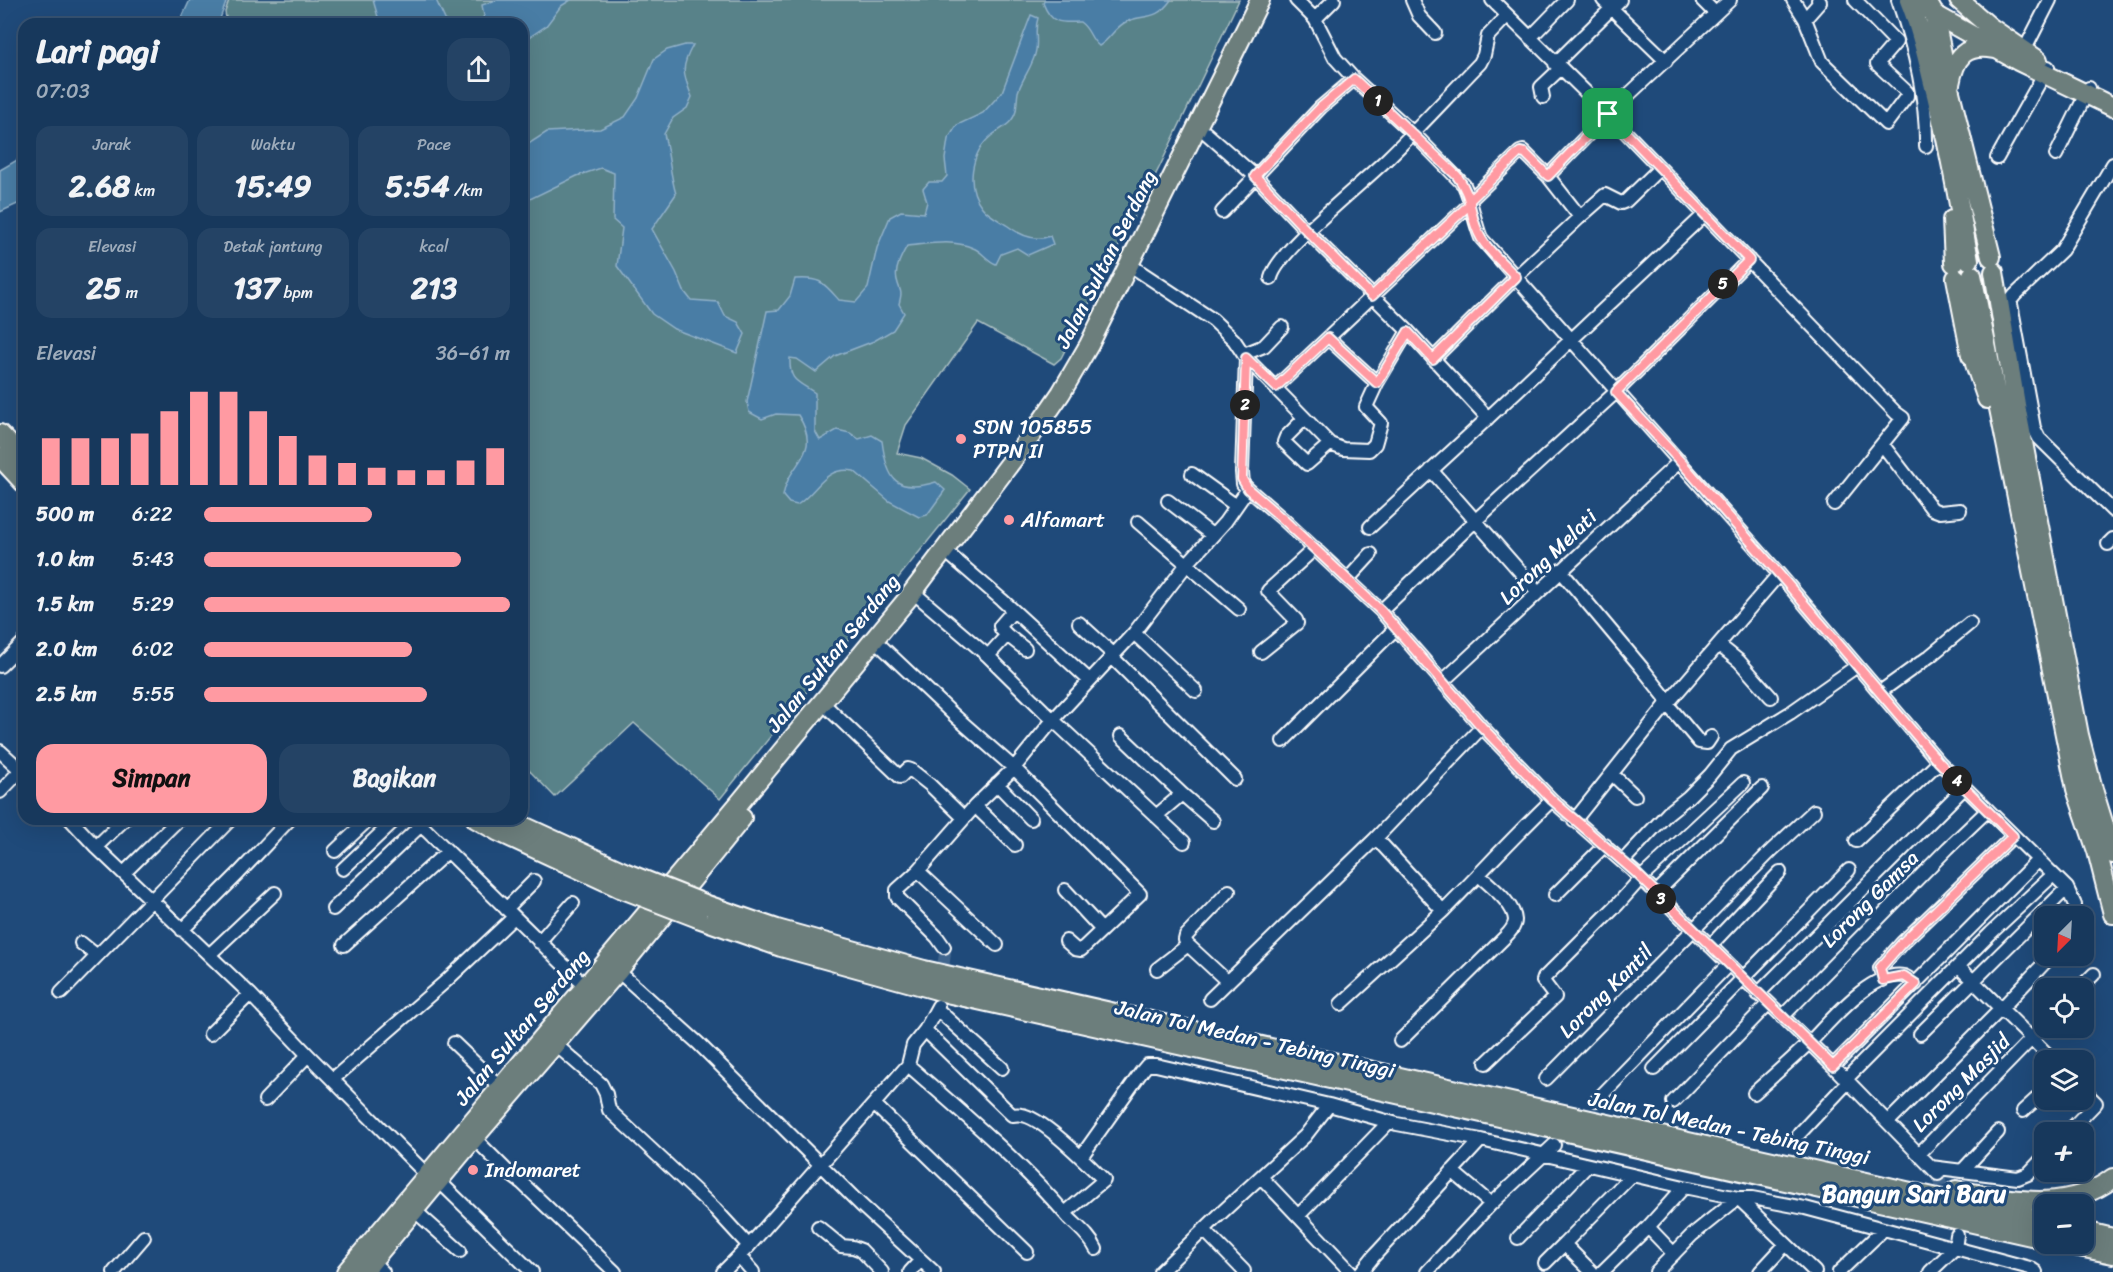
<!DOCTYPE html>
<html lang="id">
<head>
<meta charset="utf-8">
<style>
	:root { --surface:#17385c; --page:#244365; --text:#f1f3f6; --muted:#9eacbb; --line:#365272; --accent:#ff9aa2 }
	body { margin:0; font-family:Sriracha,sans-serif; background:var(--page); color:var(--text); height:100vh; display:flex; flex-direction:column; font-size:22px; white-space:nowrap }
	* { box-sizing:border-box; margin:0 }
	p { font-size:20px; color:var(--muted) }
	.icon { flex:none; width:33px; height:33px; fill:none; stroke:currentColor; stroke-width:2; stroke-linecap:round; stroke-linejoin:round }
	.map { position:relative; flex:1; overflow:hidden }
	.panel { position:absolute; left:18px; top:18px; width:510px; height:807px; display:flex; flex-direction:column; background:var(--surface); border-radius:18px; box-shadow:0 6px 24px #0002,0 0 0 2px var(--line) }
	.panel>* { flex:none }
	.needle { width:39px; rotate:204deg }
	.controls { position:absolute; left:2034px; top:906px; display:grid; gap:12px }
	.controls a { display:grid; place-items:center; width:60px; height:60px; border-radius:12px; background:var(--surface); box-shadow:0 6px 24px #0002,0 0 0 2px var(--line); font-size:30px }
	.pin { position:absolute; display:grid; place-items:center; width:51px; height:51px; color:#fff; margin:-26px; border-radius:12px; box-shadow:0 3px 9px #0006 }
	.km { position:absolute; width:30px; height:30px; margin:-15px; border-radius:50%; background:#222; color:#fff; font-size:16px; line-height:30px; text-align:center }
	.round { display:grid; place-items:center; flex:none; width:63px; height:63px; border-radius:18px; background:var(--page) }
	.headline { display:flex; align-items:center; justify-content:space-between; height:102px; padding:0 18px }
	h1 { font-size:33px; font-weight:700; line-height:45px }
	.figures { display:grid; grid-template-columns:repeat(3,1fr); gap:9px; height:102px; padding:6px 18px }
	.figures div { display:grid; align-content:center; border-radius:15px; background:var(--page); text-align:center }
	.figures b { font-size:30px; font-weight:700 }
	.figures small { font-size:16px; font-weight:400 }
	.figures p { font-size:16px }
	.chart { height:168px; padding:12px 18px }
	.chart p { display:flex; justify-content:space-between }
	.chart svg { width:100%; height:108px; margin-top:6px; stroke:var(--accent); stroke-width:6 }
	.action { display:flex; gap:12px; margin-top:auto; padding:12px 18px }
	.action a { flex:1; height:69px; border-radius:18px; background:var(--accent); color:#111; font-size:24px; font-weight:700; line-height:69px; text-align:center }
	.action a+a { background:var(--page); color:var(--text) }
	ul { padding:0 18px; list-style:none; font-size:20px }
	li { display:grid; grid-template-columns:96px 72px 1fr; align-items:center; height:45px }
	li i { height:15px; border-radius:8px; background:var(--accent) }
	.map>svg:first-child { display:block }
	.green { fill:#588289; stroke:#acc0c4; stroke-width:1.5 }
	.water { fill:#487da5; stroke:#91b1c9; stroke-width:1.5 }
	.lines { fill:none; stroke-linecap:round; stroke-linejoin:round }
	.minor-tunnel { stroke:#41658e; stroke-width:12; stroke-dasharray:12 6; stroke-linecap:butt }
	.minor-casing { stroke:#fff; stroke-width:16 }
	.highway-casing { stroke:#fff; stroke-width:22 }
	.minor { stroke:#1f4a7a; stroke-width:12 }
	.highway { stroke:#6c7e7c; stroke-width:18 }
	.highway-bridge-casing { stroke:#fff; stroke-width:22; stroke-linecap:butt }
	.highway-bridge { stroke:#6c7e7c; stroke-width:18 }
	.route-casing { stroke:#fff; stroke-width:12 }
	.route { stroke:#ff9aa2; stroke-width:8 }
	.poi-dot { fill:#ff9aa2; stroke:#1f4a7a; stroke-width:2 }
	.labels { text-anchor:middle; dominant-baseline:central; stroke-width:6; stroke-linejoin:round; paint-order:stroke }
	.street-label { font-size:21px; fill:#fff; stroke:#1f4a7a }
	.poi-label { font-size:21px; fill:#fff; stroke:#1f4a7a; text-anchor:start }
	.quarter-label { font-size:24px; font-weight:bold; fill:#fff; stroke:#1f4a7a }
</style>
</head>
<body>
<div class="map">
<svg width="2113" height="1272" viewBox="0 0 2113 1272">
	<rect width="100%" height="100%" fill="#1f4a7a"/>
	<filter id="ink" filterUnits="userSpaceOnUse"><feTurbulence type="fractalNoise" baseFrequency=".0167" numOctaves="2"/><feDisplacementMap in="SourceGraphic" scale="12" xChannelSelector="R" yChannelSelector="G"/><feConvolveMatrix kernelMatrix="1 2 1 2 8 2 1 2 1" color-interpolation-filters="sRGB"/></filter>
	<g filter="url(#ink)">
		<path class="green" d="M229,0H1239L1159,168L1061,358L1054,364L978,323L906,425L897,453L921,458L952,475L970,489L720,799L634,723L555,797L522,763V24H227L225,12Z"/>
		<path class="water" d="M190,0H227L218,24H179Z
			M373,0H436L447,24H380Z
			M496,0H571L561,6L546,26L522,42V24H479L484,16L482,5Z
			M1045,0H1171C1154,24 1142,12 1124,23C1113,30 1109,40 1099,46C1089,38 1091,30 1080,22C1060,23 1051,24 1043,3Z
			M1031,15L1038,18C1034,30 1038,38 1036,50C1034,65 1022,78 1018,92C1017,98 1017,105 1016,111C1012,125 1001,128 991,136C971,153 965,186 982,207C988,215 999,220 1008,226C1020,235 1035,242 1050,236L1053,244L1028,255L1017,248L1001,254L996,264C987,261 982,251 973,248C953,239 929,244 907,246C902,255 894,269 897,280C900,293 903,289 899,304L904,313L893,330L874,341L835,356L816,372L797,359L790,358C789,382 798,381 815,393V431L820,440L837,430L850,433L859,439L872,435L882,441C887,480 896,494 936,482L945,490L927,515L919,517L889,501L854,471C824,466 819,490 797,505L789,503L783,496C788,461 824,456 798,415L776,414L762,419L749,412L747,402L767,311L779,310L790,296L795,279C820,277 823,282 839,300L856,302L868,288L877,248L890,217L901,211L924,213L927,202L923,189L929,182H942L947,176L945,159L948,139L957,125L983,113L1002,92Z
			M685,45H693C680,68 683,74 692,97L687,108L673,118L664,134C669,154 670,174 676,194L652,229L676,272L684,291L691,300L718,302L725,316L738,322L745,334L737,353L674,329L652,314L617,266L622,228L613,220L614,173L601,168L577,176L530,199L522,200V148L547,132L600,129L625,117L638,98L654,59L667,50Z
			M24,156V201L0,212V170Z"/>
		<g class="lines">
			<path class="minor-tunnel" d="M941,982L945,954L944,947
				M1554,1145L1597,1100
				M1938,1174L1947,1204"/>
			<defs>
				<path id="minor" d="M1296,0L1315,19L1335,58L1354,79L1413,133L1464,185C1472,202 1474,221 1481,238L1779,574L1939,762L2067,888L2075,905
					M1412,0L1419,16L1435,33
					M1492,0L1608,114L1896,413L1903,418L1834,504
					M1603,0L1666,61
					M1702,0L1715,13
					M1793,0L1805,19L1822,62L1886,124L1907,96V92L1877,64L1896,42L1855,0
					M1898,0C1914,46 1927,97 1926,146
					M1315,19L1334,0
					M1805,19L1820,2L1818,0
					M1530,38L1567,0
					M2022,55L2050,0
					M1555,64L1620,0
					M1543,97L1541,87L1560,69
					M1206,133L1255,176L1308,232L1408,331L1488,418L1370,527
					M2056,155L2089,88
					M1997,158L2048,67
					M2113,164L2062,250L2015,295L2011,300V304L2034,428L2039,438L2113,511
					M1548,176L1608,114L1730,0
					M1470,200L1520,152L1523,151L1548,176L1580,217L1605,195L1621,203L1626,201L1660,168
					M1222,212L1321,107L1354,79
					M1136,269L1213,320L1234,340L1246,358L1242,472L1243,484L1248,489L1284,520L1381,611L1482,727L1552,800L1641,878L1833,1066L1938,1174
					M1271,278C1278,250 1363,183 1387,159C1419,128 1449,95 1480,63L1484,55L1488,36L1507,16
					M1328,338L1377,383
					M1244,354L1264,346L1282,327
					M1246,358L1330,444L1343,449L1369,450L1375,444L1381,423L1366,407L1377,383L1408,331
					M1433,359L1516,277L1580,217
					M1276,387L1470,204
					M1488,418L1705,214
					M1304,419L1286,437L1284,442L1307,464L1330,444
					M1882,444L1932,509L1940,512L1960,510
					M1431,470L1538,592
					M1192,474L1235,505
					M1168,501L1212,535
					M1138,522L1239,609
					M2108,544L2113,539
					M951,556L1002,600L1089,680
					M1560,570L1642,668L1665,697L1667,704L1699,742L1707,743L1711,737
					M1348,579L1371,554
					M920,598L988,656L1053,720L1184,842
					M1381,611L1476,520L1616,392L1749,260
					M1079,623L1113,654
					M1134,633L1196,691
					M1007,635L1025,649
					M1719,645L1739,661L1771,697
					M881,646L956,717L1014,768L1140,894L1102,930L1065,890
					M1261,652L1297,623L1296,620L1268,591L1315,548
					M988,656L1007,635L1001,629L1000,626L1013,611
					M1111,656L1235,779
					M0,666L24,642
					M1442,682L1680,461
					M1880,692L1930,656L1970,623
					M829,709L900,777L908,769L911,770L930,785L964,818
					M1121,736L1182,794
					M1283,741L1395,629
					M0,751L24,773
					M1612,774L1635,796
					M997,784L1031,819
					M0,792L24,767
					M522,793L524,794
					M975,806L1015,845
					M1156,816L1182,794L1213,821
					M70,819L96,847L250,994L308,1055L427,1175
					M412,819L421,825L585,986
					M1574,821L1667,704L1779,574
					M1376,838L1443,911C1480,874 1514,836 1552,800
					M1856,841L1939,762
					M96,847L125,819
					M335,851L369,819
					M1623,861L1668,813L1688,797L1710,775L1731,749L1790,713L1857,666
					M343,869L396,819
					M918,871L997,945
					M124,873L179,819
					M1656,893L1762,788
					M1555,895L1605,845
					M333,909L421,825
					M506,909L534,881
					M182,930L239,873L290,819
					M1066,941L1075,949L1081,950L1102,930
					M539,942L573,903
					M81,943L97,956L231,819
					M344,945L447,852
					M1188,945L1185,940L1186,936L1229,891
					M1710,946L1780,872
					M944,947L937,937L897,897V890L918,871L975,806L1014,768L1053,720L1134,633L1187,564L1225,522L1248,489
					M209,955L275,893
					M1958,966L2053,1060
					M1157,969L1188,945L1228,982
					M618,971L698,1043L861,1205L934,1272
					M1883,980L1880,968L1902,943L2013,836
					M2080,988L2094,974
					M61,993L97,956
					M1758,994L1965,787
					M1210,999L1376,838L1482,727
					M1341,1004L1443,911
					M938,1010L1002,1068
					M1782,1017L1948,848L1988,810
					M925,1030L1012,1115C1015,1115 1018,1114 1021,1115C1041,1116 1089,1165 1104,1180L1065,1213
					M210,1034L250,994
					M1920,1034L2067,888
					M1400,1041L1505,937C1509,933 1515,927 1515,920C1514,903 1490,886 1479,875
					M454,1043L500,1087
					M555,1044L601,1084L606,1094L609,1110L715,1209L749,1246
					M1486,1063L1555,997L1543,981L1544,978L1618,904L1641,878L1743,783
					M908,1065C963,1113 1021,1162 1069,1218C1079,1228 1090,1236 1096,1249
					M1833,1066L2037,861
					M1654,1069L1849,870
					M333,1079L446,981L514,917
					M1546,1079L1772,850L1814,811
					M1845,1080L1991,933L2053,875
					M1754,1093C1772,1077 1791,1060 1809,1043C1829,1023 1871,970 1904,976C1908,977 1912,981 1916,984
					M265,1100L308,1055
					M1597,1100L1728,965
					M1673,1102L1768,1004
					M874,1104L1027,1252
					M2023,1111L2044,1092
					M1888,1122L2000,1010L2051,956
					M2068,1132L2096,1103L2084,1091
					M1799,1134L1848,1082
					M474,1138L511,1175L522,1183L615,1272
					M1919,1154L2044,1026
					M1081,1157L1142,1071L1147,1065H1156L1329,1105L1397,1124L1481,1140L1684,1187L1738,1198H1752L1805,1208L2030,1268L2036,1272
					M1931,1167L2018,1178L2028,1174L2044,1157
					M1452,1171L1491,1204
					M1962,1171L1998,1132
					M1261,1177L1351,1272
					M439,1181L532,1272
					M1738,1198L1786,1244
					M414,1210L460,1251
					M1298,1216L1389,1122
					M818,1227L841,1246L853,1247L861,1250L882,1272
					M1648,1227L1674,1254
					M1204,1230L1244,1271
					M1518,1238L1588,1165
					M1564,1244L1632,1175
					M1955,1248L1957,1235
					M739,1256L753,1272
					M372,1261L383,1272
					M1545,1263L1564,1244L1592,1272
					M114,1272L144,1237
					M723,1272L749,1246L908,1065L913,1045L925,1030L938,1006
					M910,1272L921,1260
					M1160,1272L1219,1215L1305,1136L1329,1105
					M1361,1272L1373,1257L1481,1140
					M1427,1272L1491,1204L1554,1145
					M1602,1272L1648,1227L1684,1187
					M1656,1272L1692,1235L1738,1198
					M1760,1272L1786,1244L1815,1272
					M1839,1272L1884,1229
					M1930,1272L1955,1248"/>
				<path id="highway" d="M1909,0C1919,24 1925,49 1931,75C1947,136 1958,198 1969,260
					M1926,0L1934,14L1949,88L1991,257
					M1959,0L1990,27L2038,60
					M1928,8L1934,14L2018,61L2113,107
					M1950,84C1955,57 1965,43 1995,49
					M1952,220L1954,263
					M1994,272L2017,411L2079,735L2094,793L2113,854
					M1972,275L2076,789L2097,851L2113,914
					M1956,278L1971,355
					M1975,364L1987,399
					M0,434L24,459
					M0,457L24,483
					M476,819L497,831L620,888
					M508,819L624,872
					M710,906L777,929L924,970L2044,1222
					M698,918L781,947L951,994L2044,1239
					M1956,1190C2009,1199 2066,1214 2113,1178
					M2084,1231L2113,1238
					M2065,1244L2113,1254
					M346,1272L741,801L909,597L1039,425L1061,393L1089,345L1260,0
					M363,1272L474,1138L618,971L742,818"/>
			</defs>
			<use href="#minor" class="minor-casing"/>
			<use href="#highway" class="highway-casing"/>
			<use href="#minor" class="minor"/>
			<use href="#highway" class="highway"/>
			<defs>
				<path id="highway-bridge" d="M624,872L710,906
					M620,888L698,918"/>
			</defs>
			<use href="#highway-bridge" class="highway-bridge-casing"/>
			<use href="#highway-bridge" class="highway-bridge"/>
		</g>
	</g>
	<g class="lines" filter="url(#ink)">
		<defs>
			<path id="route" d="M1608,114L1548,176L1525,153L1520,152L1470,200V204L1372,296L1308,232L1255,176L1321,107L1354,79L1457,176C1474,198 1468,216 1481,238C1489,252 1505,265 1516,277L1433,359L1408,332L1377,383L1328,338L1276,387L1246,358L1242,479L1248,489L1284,520L1381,611L1482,727L1552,800L1635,872L1833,1066L1916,984L1904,976L1883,980L1880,968L1902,943L2013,836L1939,762L1779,574L1680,461L1616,392L1749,260L1608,114"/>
		</defs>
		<use href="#route" class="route-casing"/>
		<use href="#route" class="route"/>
	</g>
	<g class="poi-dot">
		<circle cx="961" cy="439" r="6"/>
		<circle cx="1009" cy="520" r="6"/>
		<circle cx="473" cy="1170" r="6"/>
	</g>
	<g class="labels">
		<g class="street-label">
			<text transform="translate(1106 259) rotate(-63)">Jalan Sultan Serdang</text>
			<text transform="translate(1548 557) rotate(-44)">Lorong Melati</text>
			<text transform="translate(833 653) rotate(-51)">Jalan Sultan Serdang</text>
			<text transform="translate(1870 899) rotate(-45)">Lorong Gamsa</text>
			<text transform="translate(1606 991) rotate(-45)">Lorong Kantil</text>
			<text transform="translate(522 1027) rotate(-50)">Jalan Sultan Serdang</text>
			<text transform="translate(1255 1039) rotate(13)">Jalan Tol Medan - Tebing Tinggi</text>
			<text transform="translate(1961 1083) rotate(-45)">Lorong Masjid</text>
			<text transform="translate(1729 1128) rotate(12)">Jalan Tol Medan - Tebing Tinggi</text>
		</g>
		<g class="poi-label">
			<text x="973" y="427">SDN 105855<tspan x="973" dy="24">PTPN II</tspan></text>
			<text x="1021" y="520">Alfamart</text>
			<text x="485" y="1170">Indomaret</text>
		</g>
		<g class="quarter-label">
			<text x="1914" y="1194">Bangun Sari Baru</text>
		</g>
	</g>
</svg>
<div class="controls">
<a><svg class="needle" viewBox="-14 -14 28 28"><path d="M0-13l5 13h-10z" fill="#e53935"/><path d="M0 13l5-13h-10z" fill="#9eacbb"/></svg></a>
<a><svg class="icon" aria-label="locate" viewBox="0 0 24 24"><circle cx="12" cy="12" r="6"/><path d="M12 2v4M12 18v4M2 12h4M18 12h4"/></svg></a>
<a><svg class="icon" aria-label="layers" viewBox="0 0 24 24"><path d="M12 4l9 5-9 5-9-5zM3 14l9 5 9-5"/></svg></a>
<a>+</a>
<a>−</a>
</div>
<div class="pin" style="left:1608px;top:114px;background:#1e9e55"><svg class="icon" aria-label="arrive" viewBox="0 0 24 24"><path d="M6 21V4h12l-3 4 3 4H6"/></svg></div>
<b class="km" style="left:1378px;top:101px">1</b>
<b class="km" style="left:1245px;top:405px">2</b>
<b class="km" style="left:1661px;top:899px">3</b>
<b class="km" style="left:1957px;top:781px">4</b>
<b class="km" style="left:1723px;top:284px">5</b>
<section class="panel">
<div class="headline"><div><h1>Lari pagi</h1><p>07:03</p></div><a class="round"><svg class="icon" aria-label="share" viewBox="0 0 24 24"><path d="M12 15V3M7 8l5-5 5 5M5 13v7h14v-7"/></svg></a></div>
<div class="figures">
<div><p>Jarak</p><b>2.68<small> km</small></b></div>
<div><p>Waktu</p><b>15:49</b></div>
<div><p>Pace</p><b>5:54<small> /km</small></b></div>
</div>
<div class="figures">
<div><p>Elevasi</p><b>25<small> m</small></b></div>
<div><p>Detak jantung</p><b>137<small> bpm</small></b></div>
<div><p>kcal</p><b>213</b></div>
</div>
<div class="chart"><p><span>Elevasi</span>36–61 m</p>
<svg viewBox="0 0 160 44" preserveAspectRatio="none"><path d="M5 44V25M15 44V25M25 44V25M35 44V23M45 44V14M55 44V6M65 44V6M75 44V14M85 44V24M95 44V32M105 44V35M115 44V37M125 44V38M135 44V38M145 44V34M155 44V29"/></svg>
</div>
<ul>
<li><b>500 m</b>6:22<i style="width:55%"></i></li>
<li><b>1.0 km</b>5:43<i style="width:84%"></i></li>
<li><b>1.5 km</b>5:29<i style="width:100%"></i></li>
<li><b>2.0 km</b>6:02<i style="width:68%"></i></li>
<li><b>2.5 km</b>5:55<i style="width:73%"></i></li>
</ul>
<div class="action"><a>Simpan</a><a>Bagikan</a></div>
</section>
</div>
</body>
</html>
